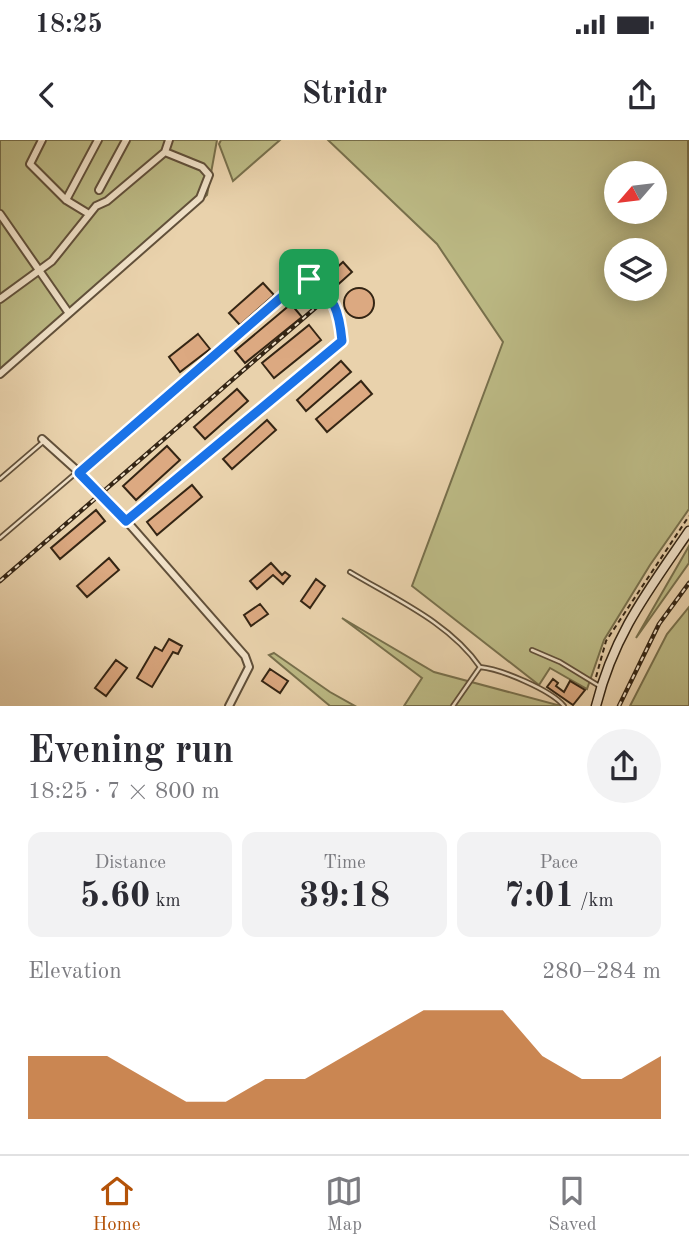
<!DOCTYPE html>
<html lang="en">
<head>
<meta charset="utf-8">
<style>
	:root { --surface:#fff; --page:#f2f2f3; --text:#2b2b33; --muted:#7c7c81; --line:#e1e1e2; --accent:#b45309 }
	body { margin:0; font-family:"Old Standard TT",serif; background:var(--page); color:var(--text); height:100vh; display:flex; flex-direction:column; font-size:26px; white-space:nowrap }
	* { box-sizing:border-box; margin:0 }
	p { font-size:23px; color:var(--muted) }
	.icon { flex:none; width:38px; height:38px; fill:none; stroke:currentColor; stroke-width:2; stroke-linecap:round; stroke-linejoin:round }
	.map { position:relative; height:566px; overflow:hidden }
	.panel { display:flex; flex-direction:column; background:var(--surface); flex:1 }
	.panel>* { flex:none }
	.needle { width:46px; rotate:242deg }
	.buttons { position:absolute; left:604px; top:21px; display:grid; gap:14px }
	.buttons a { display:grid; place-items:center; width:63px; height:63px; border-radius:50%; background:var(--surface); box-shadow:0 4px 18px #0003; font-size:35px }
	.pin { position:absolute; display:grid; place-items:center; width:60px; height:60px; color:#fff; margin:-30px; border-radius:14px; box-shadow:0 4px 10px #0006 }
	.round { display:grid; place-items:center; flex:none; width:74px; height:74px; border-radius:37px; background:var(--page) }
	.summary { display:flex; align-items:center; justify-content:space-between; height:119px; padding:0 28px }
	h1 { font-size:38px; font-weight:700; line-height:52px }
	.stats { display:grid; grid-template-columns:repeat(3,1fr); gap:10px; height:119px; padding:7px 28px }
	.stats div { display:grid; align-content:center; border-radius:14px; background:var(--page); text-align:center }
	.stats b { font-size:35px; font-weight:700 }
	.stats small { font-size:19px; font-weight:400 }
	.stats p { font-size:19px }
	.chart { height:196px; padding:14px 28px }
	.chart p { display:flex; justify-content:space-between }
	.chart svg { width:100%; height:126px; margin-top:7px; fill:var(--accent); opacity:.7 }
	.status { display:flex; justify-content:space-between; align-items:center; height:49px; padding:0 35px; background:var(--surface); direction:ltr }
	.status svg { height:19px; fill:currentColor }
	header { display:flex; justify-content:space-between; align-items:center; height:91px; padding:0 28px; background:var(--surface); font-size:32px; font-weight:700 }
	.menu { display:flex; justify-content:space-around; align-items:center; height:98px; border-top:2px solid var(--line); background:var(--surface); font-size:19px; color:var(--muted) }
	.menu a { display:grid; justify-items:center; gap:4px }
	.menu .active { color:var(--accent) }
	.map>svg:first-child { display:block }
	.green { fill:#bcba85; stroke:#78704c; stroke-width:2; fill-rule:evenodd }
	.building { fill:#dca981; stroke:#342514; stroke-width:2 }
	.lines { fill:none; stroke-linecap:round; stroke-linejoin:round }
	.lane-casing { stroke:#61503a; stroke-width:6 }
	.street-casing { stroke:#61503a; stroke-width:10 }
	.secondary-casing { stroke:#342514; stroke-width:11 }
	.path { stroke:#342514; stroke-width:2; stroke-dasharray:5 3.5; stroke-linecap:butt }
	.lane { stroke:#f1e2c9; stroke-width:2.5 }
	.street { stroke:#f1e2c9; stroke-width:6 }
	.secondary { stroke:#f1e2c9; stroke-width:8 }
	.rail-casing { stroke:#342514; stroke-width:4.5 }
	.rail { stroke:#f1e2c9; stroke-width:2; stroke-dasharray:5; stroke-linecap:butt }
	.route-casing { stroke:#fff; stroke-width:14 }
	.route { stroke:#1a73e8; stroke-width:9 }
</style>
</head>
<body>
<div class="status"><b>18:25</b><svg viewBox="0 0 49 12"><path d="M0 12V9h3v3zM5 12V6h3v6zM10 12V3h3v9zM15 12V0h3v12zM26 1h20v11H26zM47 4h2v5h-2z"/></svg></div>
<header><svg class="icon" aria-label="back" viewBox="0 0 24 24"><path d="M15 5l-7 7 7 7"/></svg>Stridr<svg class="icon" aria-label="share" viewBox="0 0 24 24"><path d="M12 15V3M7 8l5-5 5 5M5 13v7h14v-7"/></svg></header>
<div class="map">
<svg width="689" height="566" viewBox="0 0 689 566">
	<rect width="100%" height="100%" fill="#e9d2ac"/>
	<filter id="stains"><feTurbulence type="fractalNoise" baseFrequency=".00286" numOctaves="4"/><feColorMatrix values="0 0 0 0 .2 0 0 0 0 .09 0 0 0 0 .02 0 0 0 .5 -.17"/></filter>
	<radialGradient id="worn" r=".72"><stop offset=".6" stop-color="#630" stop-opacity="0"/><stop offset="1" stop-color="#630" stop-opacity=".3"/></radialGradient>
	<path class="green" d="M0,0H217L207,55L0,238Z
		M221,0H280L233,41L219,4Z
		M328,0H688L689,369L650,425L604,500L587,549L550,528L539,545L412,446L503,202L437,104ZM616,33H654V72H616ZM616,110H654V149H616Z
		M689,406V423L636,498Z
		M689,467V566H630L667,494Z
		M342,478L434,532L561,566H404L422,538Z
		M274,513L330,552L355,566H330L269,515Z"/>
	<path class="building" d="M343,122L352,132L333,149L324,139Z
		M263,143L274,155L240,185L229,173Z
		M344 163a15 15 0 1 1 30 0a15 15 0 1 1-30 0Z
		M291,164L302,177L245,223L235,211Z
		M309,185L321,200L274,238L262,223Z
		M198,194L210,209L180,232L169,217Z
		M341,221L351,232L306,271L297,260Z
		M361,241L372,254L327,292L316,279Z
		M237,249L248,261L205,299L194,287Z
		M267,280L276,290L232,329L223,319Z
		M167,306L180,320L136,360L123,346Z
		M192,345L202,357L157,395L147,382Z
		M96,370L105,381L60,419L51,408Z
		M109,418L119,430L87,457L77,446Z
		M271,423L282,435L285,432L290,436L283,444L273,435L257,449L250,441Z
		M316,439L325,446L310,468L301,461Z
		M260,464L268,474L251,486L244,475Z
		M169,499L182,506L178,514L173,512L152,547L137,538L155,507L162,511Z
		M116,520L127,528L106,556L95,548Z
		M270,529L288,541L280,553L262,541Z
		M553,539L558,543L556,546L564,552L570,541L585,550L573,565L547,547Z"/>
	<g class="lines">
		<defs>
			<path id="lane" d="M0,339L43,302
				M0,398L300,141L309,139C336,159 339,170 342,201L126,381
				M350,432C395,459 450,483 480,527L453,566
				M532,510L560,522L601,547
				M480,527C501,529 551,550 564,566"/>
			<path id="street" d="M42,0L30,24L66,60L89,74
				M99,50L126,0
				M66,60L98,0
				M0,74L68,172
				M0,159L52,121L96,66L107,61L165,12L169,0
				M0,234L200,58L209,35L202,27L165,12
				M42,299L102,353L245,516L249,527L229,566"/>
			<path id="secondary" d="M596,566C614,494 648,451 689,391"/>
		</defs>
		<use href="#lane" class="lane-casing"/>
		<use href="#street" class="street-casing"/>
		<use href="#secondary" class="secondary-casing"/>
		<path class="path" d="M596,537L606,501L689,376"/>
		<use href="#lane" class="lane"/>
		<use href="#street" class="street"/>
		<use href="#secondary" class="secondary"/>
		<defs>
			<path id="rail" d="M0,441L321,163
				M619,566L659,484L689,443"/>
		</defs>
		<use href="#rail" class="rail-casing"/>
		<use href="#rail" class="rail"/>
	</g>
	<g class="lines">
		<defs>
			<path id="route" d="M309,139C335,158 339,170 342,201L126,381L79,333L300,141Z"/>
		</defs>
		<use href="#route" class="route-casing"/>
		<use href="#route" class="route"/>
	</g>
	<rect width="100%" height="100%" filter="url(#stains)"/>
	<rect width="100%" height="100%" fill="url(#worn)"/>
</svg>
<div class="buttons">
<a><svg class="needle" viewBox="-14 -14 28 28"><path d="M0-13l5 13h-10z" fill="#e53935"/><path d="M0 13l5-13h-10z" fill="#7c7c81"/></svg></a>
<a><svg class="icon" aria-label="layers" viewBox="0 0 24 24"><path d="M12 4l9 5-9 5-9-5zM3 14l9 5 9-5"/></svg></a>
</div>
<div class="pin" style="left:309px;top:139px;background:#1e9e55"><svg class="icon" aria-label="arrive" viewBox="0 0 24 24"><path d="M6 21V4h12l-3 4 3 4H6"/></svg></div>
</div>
<section class="panel">
<div class="summary"><div><h1>Evening run</h1><p>18:25 · 7 × 800 m</p></div><a class="round"><svg class="icon" aria-label="share" viewBox="0 0 24 24"><path d="M12 15V3M7 8l5-5 5 5M5 13v7h14v-7"/></svg></a></div>
<div class="stats">
<div><p>Distance</p><b>5.60<small> km</small></b></div>
<div><p>Time</p><b>39:18</b></div>
<div><p>Pace</p><b>7:01<small> /km</small></b></div>
</div>
<div class="chart"><p><span>Elevation</span>280–284 m</p>
<svg viewBox="0 0 160 44" preserveAspectRatio="none"><path d="M0 44V22L10 22L20 22L30 30L40 38L50 38L60 30L70 30L80 22L90 14L100 6L110 6L120 6L130 22L140 30L150 30L160 22V44z"/></svg>
</div>
</section>
<nav class="menu">
<a class="active"><svg class="icon" aria-label="home" viewBox="0 0 24 24"><path d="M3 11l9-7 9 7M6 9v11h12V9"/></svg>Home</a>
<a><svg class="icon" aria-label="map" viewBox="0 0 24 24"><path d="M3 6l6-2 6 2 6-2v14l-6 2-6-2-6 2zM9 4v14M15 6v14"/></svg>Map</a>
<a><svg class="icon" aria-label="saved" viewBox="0 0 24 24"><path d="M7 4h10v16l-5-4-5 4z"/></svg>Saved</a>
</nav>
</body>
</html>
